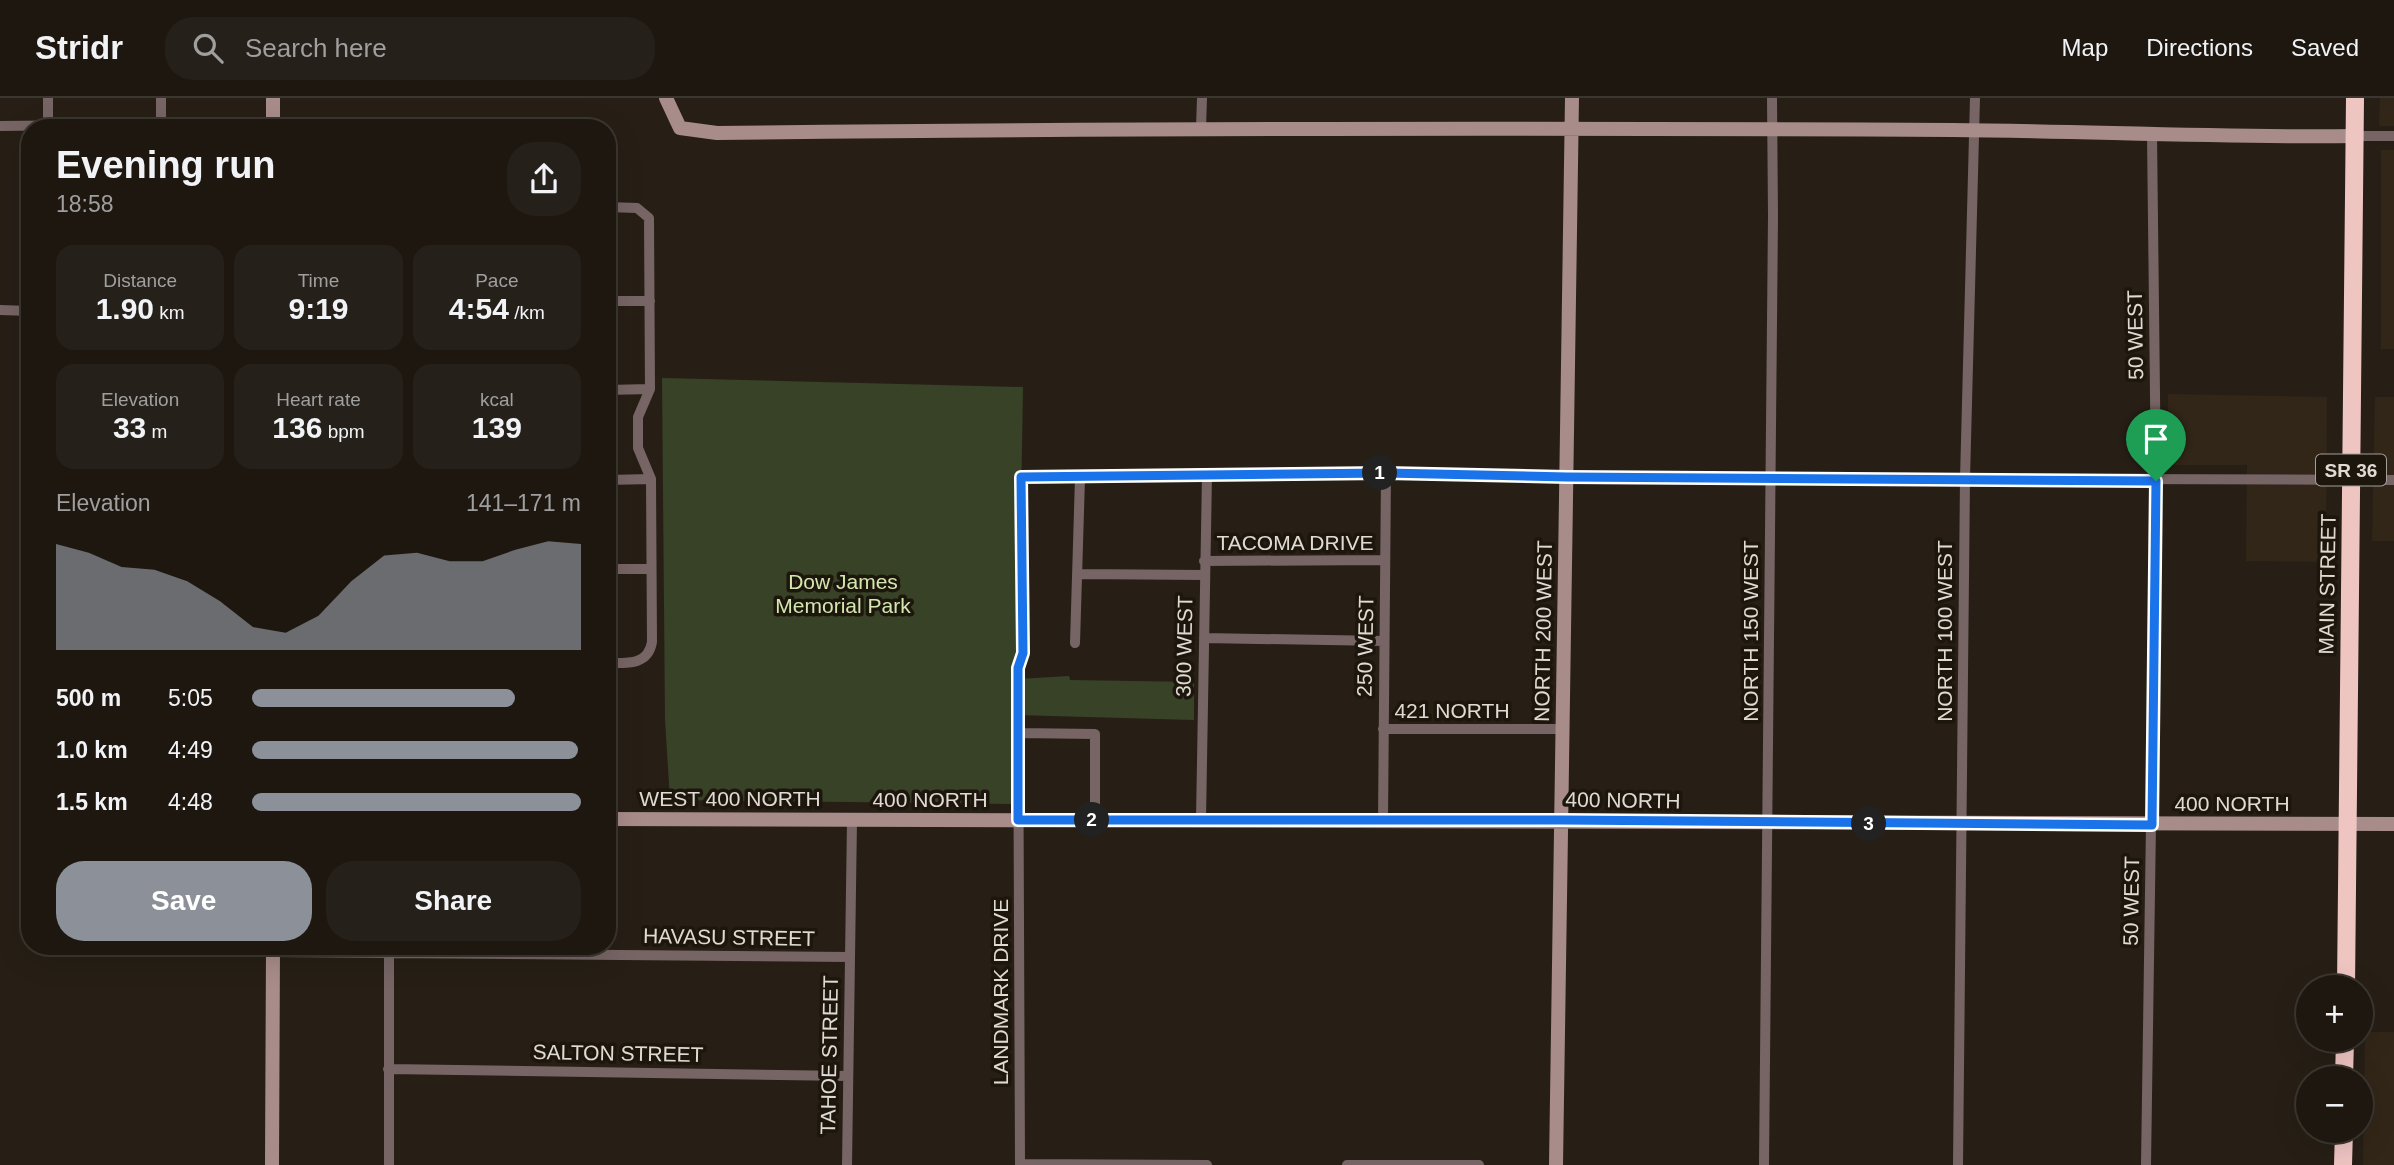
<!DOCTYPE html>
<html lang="en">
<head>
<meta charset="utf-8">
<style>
	:root { --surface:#1d1710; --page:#252019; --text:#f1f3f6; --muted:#a09f9f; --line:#3b3630; --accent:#8c9099 }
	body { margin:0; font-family:Helvetica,sans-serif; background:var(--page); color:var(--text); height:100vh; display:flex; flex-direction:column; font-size:26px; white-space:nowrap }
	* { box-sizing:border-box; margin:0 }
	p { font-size:23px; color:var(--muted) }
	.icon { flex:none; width:38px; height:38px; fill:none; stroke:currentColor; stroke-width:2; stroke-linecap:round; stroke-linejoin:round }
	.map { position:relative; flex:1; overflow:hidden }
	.side { position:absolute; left:21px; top:21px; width:595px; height:836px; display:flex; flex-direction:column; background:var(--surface); border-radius:28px; box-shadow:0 7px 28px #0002,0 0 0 2px var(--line) }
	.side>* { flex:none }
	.tools { position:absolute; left:2296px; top:877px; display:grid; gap:14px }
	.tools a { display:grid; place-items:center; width:77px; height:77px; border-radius:50%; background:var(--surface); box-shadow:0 7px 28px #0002,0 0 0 2px var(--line); font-size:35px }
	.pin { position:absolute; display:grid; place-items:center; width:60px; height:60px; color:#fff; margin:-72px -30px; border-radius:50% 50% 50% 0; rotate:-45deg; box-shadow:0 0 7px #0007 }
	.pin .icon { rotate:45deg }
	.km { position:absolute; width:35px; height:35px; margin:-18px; border-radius:50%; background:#222; color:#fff; font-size:19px; line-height:35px; text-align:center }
	.round { display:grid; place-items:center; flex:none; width:74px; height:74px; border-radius:28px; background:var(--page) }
	.summary { display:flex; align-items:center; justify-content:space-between; height:119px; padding:0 35px }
	h1 { font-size:38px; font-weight:700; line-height:52px }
	.stats { display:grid; grid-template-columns:repeat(3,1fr); gap:10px; height:119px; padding:7px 35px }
	.stats div { display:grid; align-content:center; border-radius:18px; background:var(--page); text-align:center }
	.stats b { font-size:30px; font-weight:700 }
	.stats small { font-size:19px; font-weight:400 }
	.stats p { font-size:19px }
	.chart { height:196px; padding:14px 35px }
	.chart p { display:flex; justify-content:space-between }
	.chart svg { width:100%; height:126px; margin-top:7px; fill:var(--accent); opacity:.7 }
	.cta { display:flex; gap:14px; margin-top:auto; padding:14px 35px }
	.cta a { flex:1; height:80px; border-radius:28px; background:var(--accent); color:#fff; font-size:28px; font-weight:700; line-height:80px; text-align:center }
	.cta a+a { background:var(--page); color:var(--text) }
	ul { padding:0 35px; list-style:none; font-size:23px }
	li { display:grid; grid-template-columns:112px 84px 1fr; align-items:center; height:52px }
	li i { height:18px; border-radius:9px; background:var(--accent) }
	header { display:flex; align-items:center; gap:42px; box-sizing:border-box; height:98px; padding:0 35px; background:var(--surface); border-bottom:2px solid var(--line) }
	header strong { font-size:33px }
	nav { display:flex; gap:38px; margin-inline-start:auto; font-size:24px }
	.search { width:490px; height:63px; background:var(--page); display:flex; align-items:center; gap:18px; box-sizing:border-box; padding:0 24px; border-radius:28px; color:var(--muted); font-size:26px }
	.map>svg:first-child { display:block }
	.built { fill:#322618 }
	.green { fill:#384227 }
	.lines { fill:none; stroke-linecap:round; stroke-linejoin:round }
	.street { stroke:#766564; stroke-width:10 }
	.secondary { stroke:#a78c8a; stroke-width:14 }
	.highway { stroke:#efc5c2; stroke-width:18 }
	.route-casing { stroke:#fff; stroke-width:14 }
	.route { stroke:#1a73e8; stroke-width:9 }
	.labels { text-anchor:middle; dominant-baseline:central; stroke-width:7; stroke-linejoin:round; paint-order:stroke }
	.shield { fill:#1d160d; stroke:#a69f98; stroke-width:2 }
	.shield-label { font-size:19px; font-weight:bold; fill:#e0dad4 }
	.street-label { font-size:21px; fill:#e0dad4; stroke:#1d160d }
	.park-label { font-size:21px; fill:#d2e8af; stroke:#1d160d }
</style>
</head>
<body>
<header>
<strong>Stridr</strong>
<div class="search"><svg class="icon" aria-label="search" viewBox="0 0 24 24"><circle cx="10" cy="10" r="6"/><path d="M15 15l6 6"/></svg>Search here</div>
<nav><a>Map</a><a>Directions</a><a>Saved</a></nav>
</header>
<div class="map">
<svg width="2394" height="1067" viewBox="0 0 2394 1067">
	<rect width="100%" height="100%" fill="#271f16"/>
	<path class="built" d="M2380,0H2394V28H2379Z
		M2381,52H2394V251H2381Z
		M2168,296L2327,299L2326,464L2246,463L2247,367H2168Z
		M2375,299H2394V443H2372Z
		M2365,934H2394V1067H2363Z"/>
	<path class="green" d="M662,280L1023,289L1018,581L1069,578L1070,582L1194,584V622L1016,617L1015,706L670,702L665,621Z"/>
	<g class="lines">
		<path class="street" d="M0,28L273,25
			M48,30V0
			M161,30V0
			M1201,30L1202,0
			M2355,38H2394
			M607,109L637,110L649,120L650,291L638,319V350L651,381L652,544C648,568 626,565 607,565
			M607,203H650
			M0,212L30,213
			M607,292L650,291
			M607,382L651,381
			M1204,463L1385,462
			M607,471H651
			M1078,476L1204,477
			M1204,540L1384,543
			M1075,545L1080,380
			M1383,631H1563
			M1019,635L1095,636V722
			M1201,721L1207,376
			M1383,722L1386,375
			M273,854L850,859
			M389,855V1067
			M388,971L848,978
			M847,1067L852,722
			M1207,1067L1020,1066L1018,582L1022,555V379L1386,375L1567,379L2394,382
			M1347,1067H1479
			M1764,1067L1773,118L1772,0
			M1958,1067L1965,381L1975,0
			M2146,1067L2156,383L2152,36"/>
		<path class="secondary" d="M666,0L680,30L717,35C1129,30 1540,30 1952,32C2086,33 2221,40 2355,38
			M273,30V0
			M607,721L2394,726
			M272,1067L273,849
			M1556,1067L1572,0"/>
		<path class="highway" d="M2346,889L2355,0
			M2344,980L2345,942
			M2343,1067L2344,1032"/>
	</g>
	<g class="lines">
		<defs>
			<path id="route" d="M1386,375L1567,379L2156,383L2152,727L1562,722H1018V570L1023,555L1021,379Z"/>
		</defs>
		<use href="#route" class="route-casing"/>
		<use href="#route" class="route"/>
	</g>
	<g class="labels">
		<rect class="shield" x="2316" y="356.5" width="70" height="31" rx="5"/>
		<g class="shield-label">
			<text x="2351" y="372">SR 36</text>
		</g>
		<g class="street-label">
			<text transform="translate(2135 237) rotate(-91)">50 WEST</text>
			<text x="1295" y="444">TACOMA DRIVE</text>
			<text transform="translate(2327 486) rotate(-89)">MAIN STREET</text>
			<text transform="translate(1543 533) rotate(-89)">NORTH 200 WEST</text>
			<text transform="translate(1750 533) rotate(-90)">NORTH 150 WEST</text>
			<text transform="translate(1944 533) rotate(-90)">NORTH 100 WEST</text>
			<text transform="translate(1184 548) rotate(-89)">300 WEST</text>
			<text transform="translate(1365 548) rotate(-89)">250 WEST</text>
			<text x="1452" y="612">421 NORTH</text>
			<text x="730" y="700">WEST 400 NORTH</text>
			<text x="930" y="701">400 NORTH</text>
			<text transform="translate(1623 702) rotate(1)">400 NORTH</text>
			<text x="2232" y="705">400 NORTH</text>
			<text transform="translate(2131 803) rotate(-89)">50 WEST</text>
			<text transform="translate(729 839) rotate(1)">HAVASU STREET</text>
			<text transform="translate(1000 894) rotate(-90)">LANDMARK DRIVE</text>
			<text transform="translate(618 955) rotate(1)">SALTON STREET</text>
			<text transform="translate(829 957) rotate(-89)">TAHOE STREET</text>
		</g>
		<g class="park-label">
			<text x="843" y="483">Dow James<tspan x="843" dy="24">Memorial Park</tspan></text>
		</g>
	</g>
</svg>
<div class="tools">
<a>+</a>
<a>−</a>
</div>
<div class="pin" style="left:2156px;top:383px;background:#1e9e55"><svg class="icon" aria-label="arrive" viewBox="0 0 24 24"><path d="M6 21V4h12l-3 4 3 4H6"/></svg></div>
<b class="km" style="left:1380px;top:375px">1</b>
<b class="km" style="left:1092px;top:722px">2</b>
<b class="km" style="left:1869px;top:726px">3</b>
<section class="side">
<div class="summary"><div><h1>Evening run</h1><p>18:58</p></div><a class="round"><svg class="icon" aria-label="share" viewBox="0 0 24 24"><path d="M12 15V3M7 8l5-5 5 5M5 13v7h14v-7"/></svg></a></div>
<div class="stats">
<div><p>Distance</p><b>1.90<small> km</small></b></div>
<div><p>Time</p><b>9:19</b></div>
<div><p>Pace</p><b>4:54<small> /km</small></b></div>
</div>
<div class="stats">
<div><p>Elevation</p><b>33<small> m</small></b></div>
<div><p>Heart rate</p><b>136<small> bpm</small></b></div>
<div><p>kcal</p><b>139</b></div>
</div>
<div class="chart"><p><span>Elevation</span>141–171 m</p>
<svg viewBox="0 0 160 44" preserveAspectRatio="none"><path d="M0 44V7L10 10L20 15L30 16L40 20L50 27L60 36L70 38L80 32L90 20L100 11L110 10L120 13L130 13L140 9L150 6L160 7V44z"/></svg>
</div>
<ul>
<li><b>500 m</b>5:05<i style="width:80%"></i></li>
<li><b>1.0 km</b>4:49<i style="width:99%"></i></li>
<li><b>1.5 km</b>4:48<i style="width:100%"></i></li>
</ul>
<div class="cta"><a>Save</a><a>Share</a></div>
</section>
</div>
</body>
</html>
